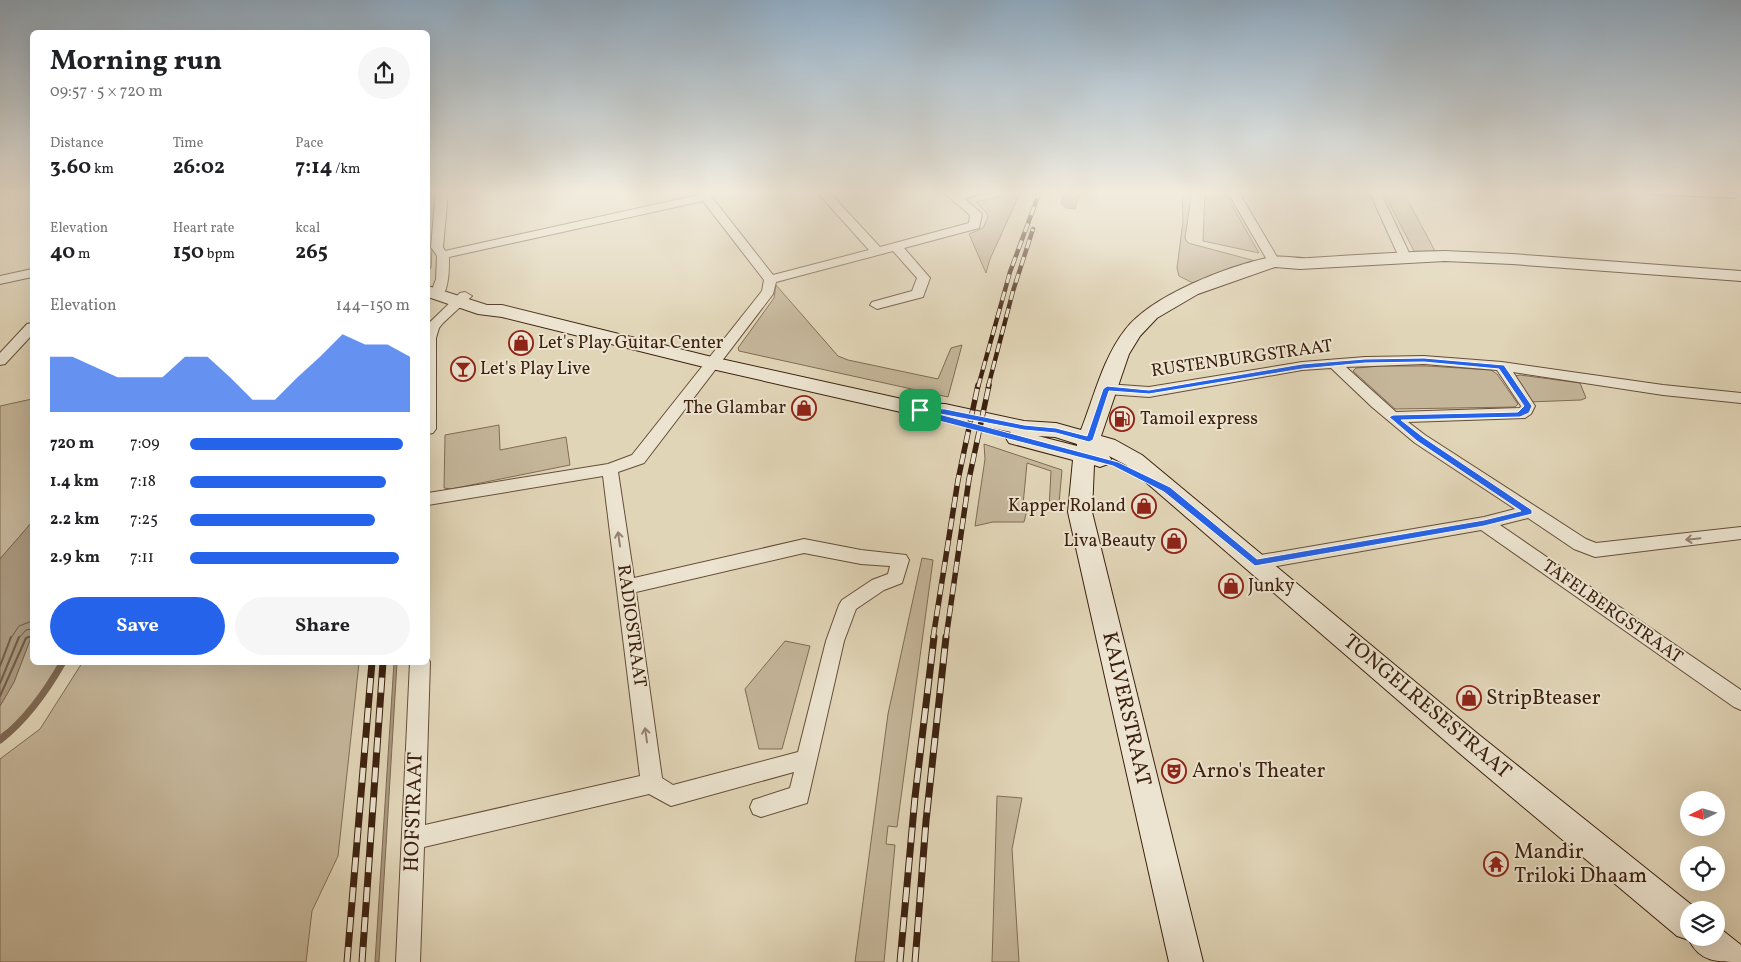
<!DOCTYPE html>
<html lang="en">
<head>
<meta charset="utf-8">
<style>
	:root { --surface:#fff; --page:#f6f6f6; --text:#202124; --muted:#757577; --accent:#2563eb }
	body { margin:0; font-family:Vollkorn,serif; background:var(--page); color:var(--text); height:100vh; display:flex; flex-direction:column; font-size:19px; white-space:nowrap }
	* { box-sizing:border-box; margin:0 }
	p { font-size:16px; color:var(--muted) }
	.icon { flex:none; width:28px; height:28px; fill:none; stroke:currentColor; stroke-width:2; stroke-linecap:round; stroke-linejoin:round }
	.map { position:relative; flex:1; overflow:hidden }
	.sheet { position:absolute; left:30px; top:30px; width:400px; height:635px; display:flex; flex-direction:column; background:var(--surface); border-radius:8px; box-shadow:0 5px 20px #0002 }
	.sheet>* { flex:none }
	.needle { width:32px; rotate:265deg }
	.tools { position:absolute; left:1680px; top:791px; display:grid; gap:10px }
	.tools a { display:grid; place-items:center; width:45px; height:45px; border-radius:50%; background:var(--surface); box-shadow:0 5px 20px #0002; font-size:25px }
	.pin { position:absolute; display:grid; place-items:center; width:42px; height:42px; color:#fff; margin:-21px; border-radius:10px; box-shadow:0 2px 8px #0006 }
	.round { display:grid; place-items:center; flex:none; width:52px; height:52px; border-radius:26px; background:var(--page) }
	.head { display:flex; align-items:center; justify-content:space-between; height:85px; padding:0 20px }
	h1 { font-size:28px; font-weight:700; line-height:38px }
	.metrics { display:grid; grid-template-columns:repeat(3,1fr); gap:8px; height:85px; padding:5px 20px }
	.metrics div { display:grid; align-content:center }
	.metrics b { font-size:21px; font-weight:700 }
	.metrics small { font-size:14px; font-weight:400 }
	.metrics p { font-size:14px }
	.chart { height:140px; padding:10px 20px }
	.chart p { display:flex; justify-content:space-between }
	.chart svg { width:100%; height:90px; margin-top:5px; fill:var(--accent); opacity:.7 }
	.action { display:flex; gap:10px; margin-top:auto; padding:10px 20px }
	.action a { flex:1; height:58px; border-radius:30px; background:var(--accent); color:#fff; font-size:20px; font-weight:700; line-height:58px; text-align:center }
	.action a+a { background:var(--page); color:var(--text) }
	ul { padding:0 20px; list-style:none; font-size:16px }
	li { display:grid; grid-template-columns:80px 60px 1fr; align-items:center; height:38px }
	li i { height:12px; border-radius:6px; background:var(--accent) }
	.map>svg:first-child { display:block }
	.green { fill:#c5b69a; stroke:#806c54 }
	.water { fill:#a9987e; stroke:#7d6852 }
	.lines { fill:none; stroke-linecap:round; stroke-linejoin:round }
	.shore-far1 { stroke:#725c46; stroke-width:1 }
	.shore { stroke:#725c46; stroke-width:2 }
	.stream { stroke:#7d6852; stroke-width:7 }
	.street-casing { stroke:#654e39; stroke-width:2 }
	.secondary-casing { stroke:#3c210f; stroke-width:2 }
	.street { fill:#ece4d0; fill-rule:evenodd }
	.secondary { fill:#ece4d0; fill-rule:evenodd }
	.rail-far2-casing { stroke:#3c210f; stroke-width:4.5 }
	.rail-far1-casing { stroke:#3c210f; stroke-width:5.5 }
	.rail-casing { stroke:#3c210f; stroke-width:7 }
	.rail-far2 { stroke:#ece4d0; stroke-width:3; stroke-dasharray:9; stroke-linecap:butt }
	.rail-far1 { stroke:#ece4d0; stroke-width:4; stroke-dasharray:11; stroke-linecap:butt }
	.rail { stroke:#ece4d0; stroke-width:5; stroke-dasharray:15; stroke-linecap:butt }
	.oneway { stroke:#948270 }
	.route { fill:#2563eb; stroke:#fff; fill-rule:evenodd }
	.labels { text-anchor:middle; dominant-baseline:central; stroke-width:4; stroke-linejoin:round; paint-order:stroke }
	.poi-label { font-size:18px; fill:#3c210f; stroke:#ece4d0; text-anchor:start }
	.street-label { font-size:18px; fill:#3c210f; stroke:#ece4d0 }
	.near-poi-label { font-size:21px; fill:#3c210f; stroke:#ece4d0; text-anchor:start }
	.near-street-label { font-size:21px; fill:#3c210f; stroke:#ece4d0 }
</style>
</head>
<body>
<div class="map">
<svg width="1741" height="962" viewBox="0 0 1741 962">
	<rect width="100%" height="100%" fill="#e1d5b7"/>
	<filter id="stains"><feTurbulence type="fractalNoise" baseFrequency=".004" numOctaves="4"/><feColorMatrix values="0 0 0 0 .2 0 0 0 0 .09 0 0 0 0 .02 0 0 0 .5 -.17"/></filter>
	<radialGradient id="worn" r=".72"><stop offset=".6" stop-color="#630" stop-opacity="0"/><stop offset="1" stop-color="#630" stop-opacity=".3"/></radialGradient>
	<path class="green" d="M428,191H435L431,268L429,270Z
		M999,191H1021L990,259L986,273L969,234L983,228L988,217L986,212L976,202L1003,196Z
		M1182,191H1192L1185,238L1188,243L1263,263L1217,274L1193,283L1179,276L1177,268L1183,221Z
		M1205,191H1224L1259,253L1203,241Z
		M1383,191H1403L1435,251H1414Z
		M776,285L838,356L848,360L938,379L951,348L962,345L948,397L739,351L738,348L774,298Z
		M1381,366H1428L1491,370L1497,374L1518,404L1515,407L1395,409L1353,371L1356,368Z
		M1520,375L1580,383L1586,398L1581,400L1528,402L1514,376Z
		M32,399V522L0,559V406Z
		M499,425L500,450L566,437L570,465L451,489L444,488L445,435Z
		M984,444L1062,470L1059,503L1049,509L1051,471L1027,463L1023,505L1028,506L1024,522H993L975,526L985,459Z
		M922,558L933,560L897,827L888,826L886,844L895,845L884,962H855L888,714Z
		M32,635V662L62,663C48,692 27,717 0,735V706L14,682Z
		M785,641L810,646L782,749H759L745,689Z
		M82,663H359L338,856L312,911L306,962H0V759L40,729Z
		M997,796L1022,798L1012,849L1019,962H992Z"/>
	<path class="water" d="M1064,191H1081L1075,209L1066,208L1061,204Z
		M32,522V635L14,682L0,706V559Z
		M394,662L397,663L379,962H375Z"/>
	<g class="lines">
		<path class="shore-far1" d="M11,638L19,626L32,621
			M19,638L26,630L32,629
			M26,638L32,635"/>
		<path class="shore" d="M0,666L11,637
			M0,683L19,637
			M0,696L26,638L29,637"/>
		<path class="stream" d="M0,740C27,719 46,692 63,662"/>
		<defs>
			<path id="street" d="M436,191H448L443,247L445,251L698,195L696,191H707L773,275L869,250L816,191H828L880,247L969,223L970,215L942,191H955L958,194L969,191H989L965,199L982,214L979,228L904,248L930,278L923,297L877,309L870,305L872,302L912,291L917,278L893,251L776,282L773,294L644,463L618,472L634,578L804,539L861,550L906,555L909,560L902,583L884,590L856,609L844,641L807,803L761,817L753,814L750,807L753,800L790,788L794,772L671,806L649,794L424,847L420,962H396L410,662H428V658L430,662L425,825L640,776L603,476L428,505V493L608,464L632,455L762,291L764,280L703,201L449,257C449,271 449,286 442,298H432L430,295L436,279L437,256L431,247ZM804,553L861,564L890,566L888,574L872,580L842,600L839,605L826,641L798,752L673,785L662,778L636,592Z
				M1227,191H1238L1280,262L1278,265H1270Z
				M1369,191H1380L1411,257L1409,260L1405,261L1399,257Z
				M1646,191H1731L1738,193L1740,195L1734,198L1651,194Z
				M32,269V277L0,284V276Z
				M465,292L472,296L443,323L439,328L436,338V429L433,433L428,434V324L460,293Z
				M32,323V335L5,364L0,365V353L27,324Z
				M1424,356L1502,362L1663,385L1741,393V403L1663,395L1513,372L1535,406L1531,414L1525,418L1408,422L1425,435L1586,539L1596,543L1741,527V539L1595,557L1574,549L1528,518L1500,525L1741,690V710L1734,707L1481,530L1255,570L1249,568L1246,563L1249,558L1255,556L1484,517L1515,509L1415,443L1372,407L1331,368L1302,370L1149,397L1107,394L1102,392L1100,389L1102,386L1107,384L1149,387L1302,362L1365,357ZM1424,364L1497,370L1521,406L1520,408L1396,412L1346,367Z"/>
			<path id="secondary" d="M1445,251L1512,254L1741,271V281L1512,264L1445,261L1300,269L1275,267L1198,294L1157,318L1140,336L1129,354L1101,436L1115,440L1142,455L1478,734L1698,910H1689V938H1716L1717,926L1741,945V962C1717,962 1700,962 1689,940L1677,936L1458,752L1126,465L1109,456L1111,459L1108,464L1100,467L1094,465L1092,512L1203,962H1169L1068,512L1073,460L1009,443L1006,438L1011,432L945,418L934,423L914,415L712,369L502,317L478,314L428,297V286L487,305H502L712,357L920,403L945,404L1024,421L1056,423L1081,430C1094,397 1103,358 1125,330C1152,295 1228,266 1271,257C1283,255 1297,259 1309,258C1354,255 1400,252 1445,251ZM1038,436L1055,437L1077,444V446Z"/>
		</defs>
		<use href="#street" class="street-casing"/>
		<use href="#secondary" class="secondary-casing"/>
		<use href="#street" class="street"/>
		<use href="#secondary" class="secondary"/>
		<defs>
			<path id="rail-far2" d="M978,387L1010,272L1040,191
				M988,387L1013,291L1033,229"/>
			<path id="rail-far1" d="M933,638L958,480L978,385
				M946,638L969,479L989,385"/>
			<path id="rail" d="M347,962L372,662
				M362,962L383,662
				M900,962L915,797L934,637
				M915,962L926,821L946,637"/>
		</defs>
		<use href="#rail-far2" class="rail-far2-casing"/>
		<use href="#rail-far1" class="rail-far1-casing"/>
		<use href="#rail" class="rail-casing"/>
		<use href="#rail-far2" class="rail-far2"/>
		<use href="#rail-far1" class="rail-far1"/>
		<use href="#rail" class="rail"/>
	</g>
	<defs><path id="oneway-shaft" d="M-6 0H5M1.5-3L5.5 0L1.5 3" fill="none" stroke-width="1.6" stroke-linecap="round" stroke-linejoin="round" transform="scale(1.25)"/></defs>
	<g class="oneway">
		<use href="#oneway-shaft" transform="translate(619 539) rotate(-98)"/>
		<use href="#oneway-shaft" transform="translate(1693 539) rotate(174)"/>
		<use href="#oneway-shaft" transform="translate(646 735) rotate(-98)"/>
	</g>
	<linearGradient id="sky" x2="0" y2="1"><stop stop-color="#8fa9be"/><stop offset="0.59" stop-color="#f2ecdf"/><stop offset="1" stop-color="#f2ecdf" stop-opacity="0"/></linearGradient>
	<rect width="1741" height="326" fill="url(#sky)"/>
	<path class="route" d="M1424,358L1504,365L1532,406L1529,413L1520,417L1401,420L1423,437L1532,510V514L1484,526L1255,566L1164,492L1113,466L939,421L916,410L920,408L945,409L1024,425L1056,428L1087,436L1103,389L1107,386L1149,390L1302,364L1365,359ZM1424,362L1499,369L1524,406L1518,412L1393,415L1389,417L1417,441L1521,511L1484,520L1257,559L1170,487L1118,462L935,413L1024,430L1056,433L1089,442L1093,440L1109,391L1149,394L1302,369L1365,363Z"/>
	<defs>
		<symbol id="shop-ring" viewBox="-11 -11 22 22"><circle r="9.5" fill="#ece4d0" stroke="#8f2418" stroke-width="1.5"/><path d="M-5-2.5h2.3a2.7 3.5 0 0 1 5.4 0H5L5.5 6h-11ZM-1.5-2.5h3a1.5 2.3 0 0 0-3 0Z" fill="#8f2418"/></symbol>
		<symbol id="bar-ring" viewBox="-11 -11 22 22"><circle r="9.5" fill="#ece4d0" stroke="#8f2418" stroke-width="1.5"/><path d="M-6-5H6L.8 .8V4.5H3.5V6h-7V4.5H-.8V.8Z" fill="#8f2418"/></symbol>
		<symbol id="fuel-ring" viewBox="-11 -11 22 22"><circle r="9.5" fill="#ece4d0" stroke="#8f2418" stroke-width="1.5"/><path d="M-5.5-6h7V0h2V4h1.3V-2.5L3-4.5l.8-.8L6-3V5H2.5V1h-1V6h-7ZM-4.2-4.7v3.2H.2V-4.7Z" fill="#8f2418"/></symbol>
		<symbol id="theatre-ring" viewBox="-11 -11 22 22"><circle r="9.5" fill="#ece4d0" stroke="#8f2418" stroke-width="1.5"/><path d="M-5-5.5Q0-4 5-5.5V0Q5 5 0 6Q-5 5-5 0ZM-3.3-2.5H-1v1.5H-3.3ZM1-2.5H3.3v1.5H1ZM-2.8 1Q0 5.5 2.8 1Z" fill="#8f2418"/></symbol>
		<symbol id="temple-ring" viewBox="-11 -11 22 22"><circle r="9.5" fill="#ece4d0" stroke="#8f2418" stroke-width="1.5"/><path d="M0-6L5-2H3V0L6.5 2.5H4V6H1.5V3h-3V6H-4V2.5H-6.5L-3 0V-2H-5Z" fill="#8f2418"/></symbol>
	</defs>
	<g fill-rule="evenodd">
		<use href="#shop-ring" x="507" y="329" width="28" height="28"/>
		<use href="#bar-ring" x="449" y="355" width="28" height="28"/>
		<use href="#shop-ring" x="790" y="394" width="28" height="28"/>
		<use href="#fuel-ring" x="1108" y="405" width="28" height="28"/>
		<use href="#shop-ring" x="1130" y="492" width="28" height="28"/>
		<use href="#shop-ring" x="1160" y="527" width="28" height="28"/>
		<use href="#shop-ring" x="1217" y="572" width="28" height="28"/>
		<use href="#shop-ring" x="1455" y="684" width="28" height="28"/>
		<use href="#theatre-ring" x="1160" y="757" width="28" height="28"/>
		<use href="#temple-ring" x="1482" y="850" width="28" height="28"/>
	</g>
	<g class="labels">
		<g class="poi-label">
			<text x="538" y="343">Let's Play Guitar Center</text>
			<text x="480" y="369">Let's Play Live</text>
			<text x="786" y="408" text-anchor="end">The Glambar</text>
			<text x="1140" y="419">Tamoil express</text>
			<text x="1126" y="506" text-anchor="end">Kapper Roland</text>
			<text x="1156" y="541" text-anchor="end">Liva Beauty</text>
			<text x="1248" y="586">Junky</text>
		</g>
		<g class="street-label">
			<text transform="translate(1242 359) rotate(-8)">RUSTENBURGSTRAAT</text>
			<text transform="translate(1612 612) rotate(35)">TAFELBERGSTRAAT</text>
			<text transform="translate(631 626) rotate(82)">RADIOSTRAAT</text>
		</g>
		<g class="near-poi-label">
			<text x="1486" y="698">StripBteaser</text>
			<text x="1192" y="771">Arno's Theater</text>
			<text x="1514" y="852">Mandir<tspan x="1514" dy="24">Triloki Dhaam</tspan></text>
		</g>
		<g class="near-street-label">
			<text transform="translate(1427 707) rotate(40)">TONGELRESESTRAAT</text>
			<text transform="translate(1126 709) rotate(77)">KALVERSTRAAT</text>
			<text transform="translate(414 812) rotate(-88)">HOFSTRAAT</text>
		</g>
	</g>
	<rect width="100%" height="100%" filter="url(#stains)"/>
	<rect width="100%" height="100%" fill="url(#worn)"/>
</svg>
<div class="tools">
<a><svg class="needle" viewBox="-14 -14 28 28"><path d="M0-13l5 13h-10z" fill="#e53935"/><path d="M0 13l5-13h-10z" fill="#757577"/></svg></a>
<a><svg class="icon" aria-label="locate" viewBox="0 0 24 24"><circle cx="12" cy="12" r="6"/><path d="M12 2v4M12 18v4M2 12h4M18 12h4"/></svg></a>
<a><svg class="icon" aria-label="layers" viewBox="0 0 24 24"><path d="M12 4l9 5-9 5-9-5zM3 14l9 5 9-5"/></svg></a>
</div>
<div class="pin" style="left:920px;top:410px;background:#1e9e55"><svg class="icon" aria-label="arrive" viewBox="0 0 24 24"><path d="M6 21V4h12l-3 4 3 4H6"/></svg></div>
<section class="sheet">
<div class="head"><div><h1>Morning run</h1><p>09:57 · 5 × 720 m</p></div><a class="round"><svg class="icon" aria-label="share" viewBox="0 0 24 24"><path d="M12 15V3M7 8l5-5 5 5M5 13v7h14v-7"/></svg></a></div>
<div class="metrics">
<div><p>Distance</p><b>3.60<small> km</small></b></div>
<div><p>Time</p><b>26:02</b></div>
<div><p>Pace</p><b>7:14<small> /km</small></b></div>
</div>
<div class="metrics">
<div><p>Elevation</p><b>40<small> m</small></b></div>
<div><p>Heart rate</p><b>150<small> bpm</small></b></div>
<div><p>kcal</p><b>265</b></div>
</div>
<div class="chart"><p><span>Elevation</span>144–150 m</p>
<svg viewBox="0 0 160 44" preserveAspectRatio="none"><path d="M0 44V17L10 17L20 22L30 27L40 27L50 27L60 17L70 17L80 27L90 38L100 38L110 27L120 17L130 6L140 11L150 11L160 17V44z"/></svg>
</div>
<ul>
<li><b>720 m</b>7:09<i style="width:97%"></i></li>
<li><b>1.4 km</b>7:18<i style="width:89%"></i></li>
<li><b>2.2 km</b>7:25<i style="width:84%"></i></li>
<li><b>2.9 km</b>7:11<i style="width:95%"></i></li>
</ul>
<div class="action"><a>Save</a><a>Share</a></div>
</section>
</div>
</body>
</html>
